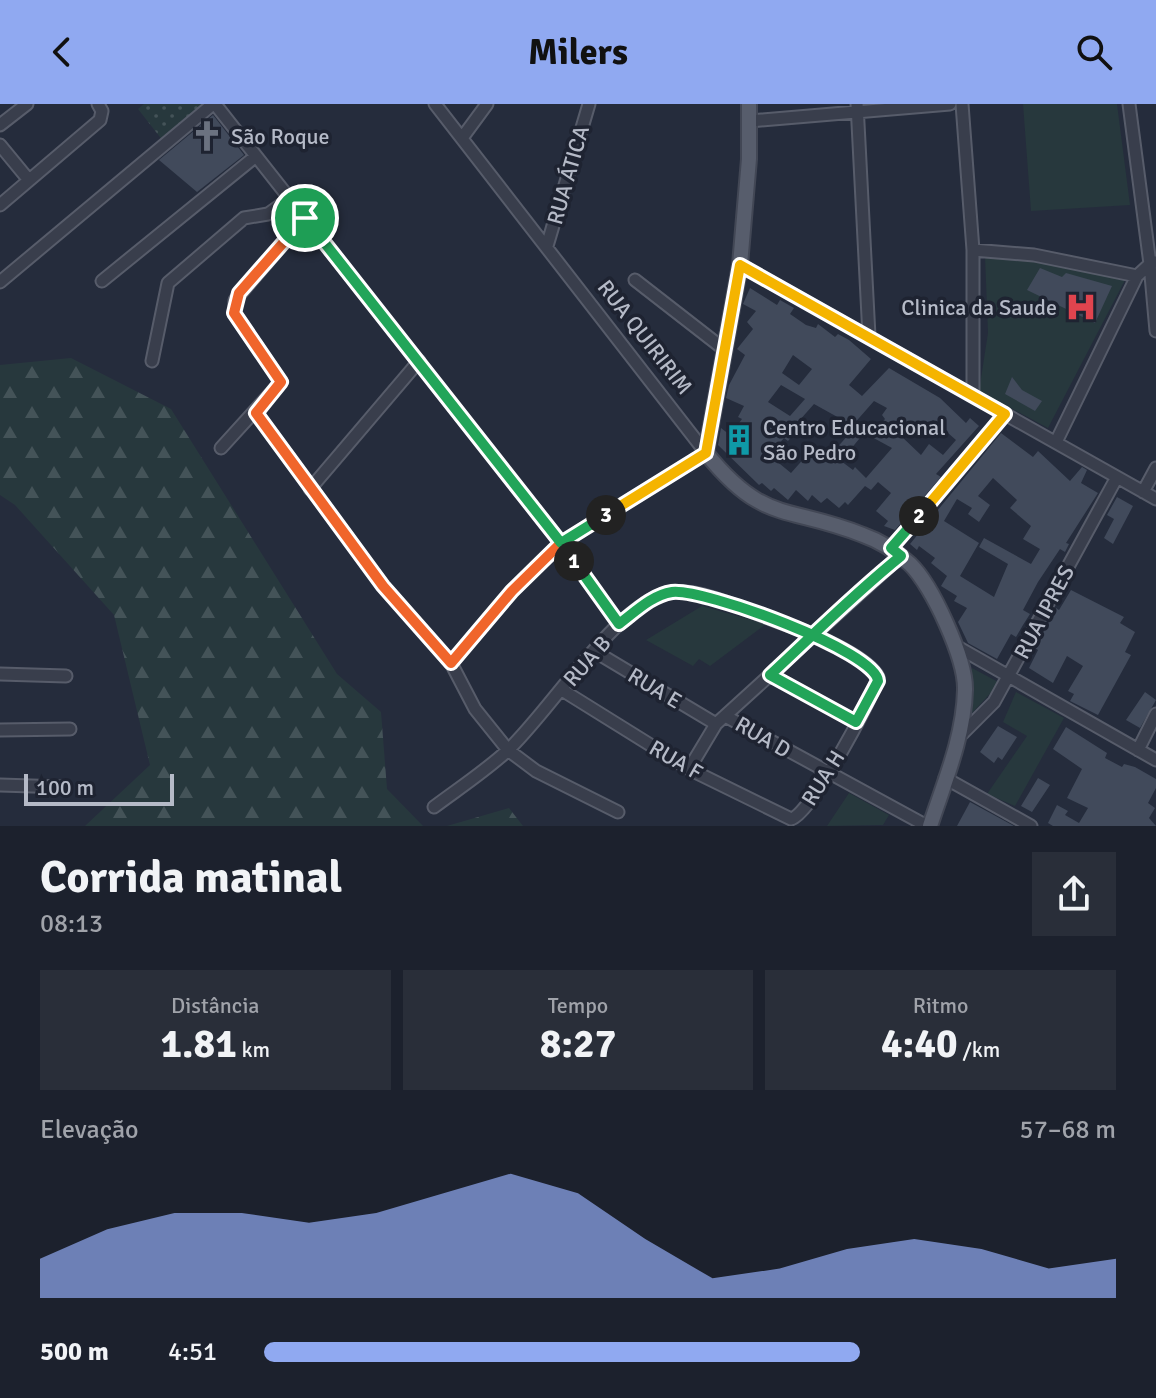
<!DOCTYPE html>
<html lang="pt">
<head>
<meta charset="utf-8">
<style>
	:root { --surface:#1c212d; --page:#292e39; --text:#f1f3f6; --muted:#a0a3aa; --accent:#90a9f1 }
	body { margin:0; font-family:Signika,sans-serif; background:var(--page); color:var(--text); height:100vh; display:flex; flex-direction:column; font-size:30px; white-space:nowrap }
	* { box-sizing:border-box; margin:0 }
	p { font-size:26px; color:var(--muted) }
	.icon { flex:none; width:44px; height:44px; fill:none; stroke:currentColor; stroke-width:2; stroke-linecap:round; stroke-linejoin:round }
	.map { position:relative; height:722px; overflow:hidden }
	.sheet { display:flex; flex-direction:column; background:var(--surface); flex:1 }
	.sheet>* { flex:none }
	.scale { position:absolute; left:24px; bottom:20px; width:150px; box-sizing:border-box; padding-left:8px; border:4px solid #b5bac7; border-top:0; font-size:22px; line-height:28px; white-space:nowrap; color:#b5bac7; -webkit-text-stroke:6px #1e2331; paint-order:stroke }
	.pin { position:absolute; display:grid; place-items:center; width:68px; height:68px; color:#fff; margin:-34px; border:4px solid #fff; border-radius:50%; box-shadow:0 2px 8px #0007 }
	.km { position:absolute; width:40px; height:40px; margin:-20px; border-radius:50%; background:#222; color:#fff; font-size:22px; line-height:40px; text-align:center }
	.round { display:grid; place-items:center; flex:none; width:84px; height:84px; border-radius:0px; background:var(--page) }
	.summary { display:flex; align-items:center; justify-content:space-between; height:136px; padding:0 40px }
	h1 { font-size:44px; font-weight:800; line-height:60px }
	.metrics { display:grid; grid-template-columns:repeat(3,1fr); gap:12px; height:136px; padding:8px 40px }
	.metrics div { display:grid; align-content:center; border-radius:0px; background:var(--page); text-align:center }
	.metrics b { font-size:40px; font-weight:800 }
	.metrics small { font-size:22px; font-weight:400 }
	.metrics p { font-size:22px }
	.chart { height:224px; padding:16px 40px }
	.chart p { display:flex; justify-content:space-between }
	.chart svg { width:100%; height:144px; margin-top:8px; fill:var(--accent); opacity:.7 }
	ul { padding:0 40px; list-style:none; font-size:26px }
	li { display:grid; grid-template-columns:128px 96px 1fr; align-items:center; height:60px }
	li i { height:20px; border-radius:10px; background:var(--accent) }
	header { display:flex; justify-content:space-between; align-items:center; height:104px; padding:0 40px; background:var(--accent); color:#111; font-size:36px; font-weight:800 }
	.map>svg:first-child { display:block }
	.forest { fill:url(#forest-firs) }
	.park { fill:#27383d }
	.garden { fill:url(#garden-dots) }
	.building { fill:#414a5b; fill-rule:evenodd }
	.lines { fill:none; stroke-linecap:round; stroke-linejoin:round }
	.minor-casing { stroke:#575c6a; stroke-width:15 }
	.major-casing { stroke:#424755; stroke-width:18 }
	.minor { stroke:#393e4c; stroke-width:11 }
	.major { stroke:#575d6c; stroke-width:14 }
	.split-1-casing { stroke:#fff; stroke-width:16 }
	.split-2-casing { stroke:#fff; stroke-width:16 }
	.split-3-casing { stroke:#fff; stroke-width:16 }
	.split-4-casing { stroke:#fff; stroke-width:16 }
	.split-1 { stroke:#f0652b; stroke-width:10 }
	.split-2 { stroke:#22a559; stroke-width:10 }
	.split-3 { stroke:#f5b400; stroke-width:10 }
	.split-4 { stroke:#22a559; stroke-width:10 }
	.labels { text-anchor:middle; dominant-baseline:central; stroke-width:7; stroke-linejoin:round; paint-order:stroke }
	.poi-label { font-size:22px; fill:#b5bac7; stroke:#1e2331; text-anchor:start }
	.street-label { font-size:22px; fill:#b5bac7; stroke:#1e2331 }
</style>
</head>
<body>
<header><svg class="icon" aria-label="back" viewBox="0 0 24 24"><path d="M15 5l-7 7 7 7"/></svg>Milers<svg class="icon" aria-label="search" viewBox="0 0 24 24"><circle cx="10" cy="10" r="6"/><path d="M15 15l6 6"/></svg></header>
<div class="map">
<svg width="1156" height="722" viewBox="0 0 1156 722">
	<defs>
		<pattern id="forest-firs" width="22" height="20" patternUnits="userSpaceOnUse" patternTransform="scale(2)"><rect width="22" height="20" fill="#27383d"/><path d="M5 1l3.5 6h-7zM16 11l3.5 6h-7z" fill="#445358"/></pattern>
		<pattern id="garden-dots" width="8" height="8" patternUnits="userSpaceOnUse" patternTransform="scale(2)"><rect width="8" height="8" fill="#27383d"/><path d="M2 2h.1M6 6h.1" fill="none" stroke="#445358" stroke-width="1.8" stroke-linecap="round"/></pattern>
	</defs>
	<rect width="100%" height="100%" fill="#252c3c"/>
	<path class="forest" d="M71,254L171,305L337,570L381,608L387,685L423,722H85L150,661L114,511L15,401L0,391V261Z
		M509,704L523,722H447Z"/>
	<path class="park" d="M1023,0H1117L1130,101L1031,107Z
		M985,152H1013L1125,176L1048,324L979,287L988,229Z
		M702,502L766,520L710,562L699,555L693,562L646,536Z
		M972,564L1000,579L971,610Z
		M1016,588L1064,614L1015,702L987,690L1027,632L1003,618Z
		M849,689L889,711L883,721L827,722Z"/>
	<path class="garden" d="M144,0H211L214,5L163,37L138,5Z"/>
	<path class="building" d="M213,11L244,51L197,88L159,56Z
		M1040,164L1062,173L1066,169L1112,182L1095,219L1027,186Z
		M750,184L777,201L780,196L794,204L790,210L806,221L816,224L818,220L835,233L838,230L849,236L871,255L849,281L862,292L889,264L940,294L966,319L970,314L979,322L936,370L941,373L895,426L884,422L888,417L876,407L891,389L878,378L871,386L865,382L848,401L845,398L839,404L827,394L821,399L812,391L808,397L796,386L788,396L774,384L771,387L762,379L759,381L718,341L721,324L730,331L742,315L738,313L744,302L726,294L729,281L745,251L737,245L753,225L747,218L756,207L743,200ZM793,251L812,265L799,281L782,269ZM781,281L805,295L790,312L768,298ZM874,297L887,304L882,311L885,315L870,332L892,344L866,374L855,363L853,366L841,357L864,329L852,322ZM814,300L841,315L837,320L849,330L828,354L815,342L791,369L769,351L784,334L788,337L794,330L791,326ZM933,316L956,336L943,351L929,340L921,351L900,331L911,318L922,328Z
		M1012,273L1022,286L1042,297L1035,307L1005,290Z
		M1001,329L1033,353L1038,347L1070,377L1082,363L1087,366L1081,379L1098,389L1066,439L1069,440L1065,448L1060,445L1038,478L1023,506L1030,510L1023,521L1016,533L1011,530L997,555L968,539L958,518L967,504L954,497L957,492L941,482L947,472L931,459L935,454L919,442L917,446L910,440ZM993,374L1017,396L1010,404L1031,422L1023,435L1040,445L1031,460L984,434L979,443L1008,460L994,493L960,472L979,439L944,417L957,395L972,404L968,410L979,418L990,401L978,392Z
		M1117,393L1133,402L1113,440L1104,434L1114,415L1107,411Z
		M1071,486L1124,513L1120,519L1135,528L1125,548L1131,551L1098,611L1070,597L1074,590L1068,587L1083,562L1067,552L1053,579L1029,564L1038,546L1035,544L1056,504L1059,506Z
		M1145,588L1156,596L1140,624L1126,616Z
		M998,622L1017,633L1002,656L998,653L994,659L980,648Z
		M1066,623L1107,649L1105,654L1122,663L1124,660L1135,663L1156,675V684L1148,699L1155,704L1149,714L1156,722H1053L1048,719L1057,701L1068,707L1065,711L1079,719L1088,704L1067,694L1082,665L1053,645Z
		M1038,674L1050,681L1032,708L1021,702Z
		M970,698L1014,722H957Z"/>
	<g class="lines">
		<defs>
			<path id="minor" d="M215,0L561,439L619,520
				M435,0L706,349L561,439L512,487L451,559
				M857,0L869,232
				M962,0L973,146V292
				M750,17L950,0
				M0,21L27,0
				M462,34L487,0
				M0,41L28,75
				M0,101L100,16L102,7L98,0
				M547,142L589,0
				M973,146L1034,151L1137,172
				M1155,158L1150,160L1156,227
				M740,161L1156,395
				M635,176L725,246
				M102,177L256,52
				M0,178L213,0
				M152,257L168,179L244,114L268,110L289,95
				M256,309L383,482L451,559L475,605L508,646L536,667L618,708
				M1056,338L1137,172L1150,160L1129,0
				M221,344L281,278L234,209L235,196L305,114
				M310,385L419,257
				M1143,388L1156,364
				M891,444L1005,310
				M954,541L1156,656
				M594,547L716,620
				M0,570L66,572
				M770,571L856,618
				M725,612L927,722
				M0,626L70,625
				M958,634L994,598L1117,373
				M1138,646L1156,610
				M689,665L716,620L901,452
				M945,674L1031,722
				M0,681L64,683
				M434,703C458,685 484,668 507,647C548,610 619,495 672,488C703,484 754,510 784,520C807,527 868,552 878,573C872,596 811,710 791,715L689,665L562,586"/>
			<path id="major" d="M749,0V55L740,161L706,349C764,421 788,401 863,431C880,437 896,447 910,460C932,481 966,555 965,586C964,633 944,679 930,722"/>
		</defs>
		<use href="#minor" class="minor-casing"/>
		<use href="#major" class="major-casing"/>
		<use href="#minor" class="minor"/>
		<use href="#major" class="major"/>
	</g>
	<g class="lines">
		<defs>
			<path id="split-1" d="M305,114L239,189L234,209L281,278L256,309L383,482L451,559L512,487L561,439L574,457"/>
			<path id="split-2" d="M574,457L619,520C635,508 652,491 672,488C703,484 876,547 878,577L856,618L770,571C813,531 855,489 901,452L891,444L919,412"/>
			<path id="split-3" d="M606,411L706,349L740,161L1005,310L919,412"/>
			<path id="split-4" d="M305,114L561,439L606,411"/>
		</defs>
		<use href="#split-1" class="split-1-casing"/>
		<use href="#split-2" class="split-2-casing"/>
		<use href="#split-3" class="split-3-casing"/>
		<use href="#split-4" class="split-4-casing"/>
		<use href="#split-1" class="split-1"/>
		<use href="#split-2" class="split-2"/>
		<use href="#split-3" class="split-3"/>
		<use href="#split-4" class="split-4"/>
	</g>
	<defs>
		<symbol id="church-bare" viewBox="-9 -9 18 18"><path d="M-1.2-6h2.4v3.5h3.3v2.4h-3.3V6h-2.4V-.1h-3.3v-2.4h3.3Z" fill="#6b7280" stroke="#1e2331" stroke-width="2.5" paint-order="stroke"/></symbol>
		<symbol id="hospital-bare" viewBox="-9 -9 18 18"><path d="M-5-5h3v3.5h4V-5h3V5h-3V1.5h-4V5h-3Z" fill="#e0444e" stroke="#1e2331" stroke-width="2.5" paint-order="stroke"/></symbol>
		<symbol id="building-bare" viewBox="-9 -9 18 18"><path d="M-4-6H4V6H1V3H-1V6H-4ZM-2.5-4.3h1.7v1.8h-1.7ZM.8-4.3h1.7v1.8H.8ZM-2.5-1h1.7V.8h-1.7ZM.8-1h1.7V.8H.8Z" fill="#0f9aa8" stroke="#1e2331" stroke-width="2.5" paint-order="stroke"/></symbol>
	</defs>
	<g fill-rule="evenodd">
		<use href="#church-bare" x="185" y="10" width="44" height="44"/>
		<use href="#hospital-bare" x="1059" y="181" width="44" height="44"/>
		<use href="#building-bare" x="717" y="314" width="44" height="44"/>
	</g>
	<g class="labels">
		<g class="poi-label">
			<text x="231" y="32">São Roque</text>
			<text x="1057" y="203" text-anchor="end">Clinica da Saude</text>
			<text x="763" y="323">Centro Educacional<tspan x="763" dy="25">São Pedro</tspan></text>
		</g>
		<g class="street-label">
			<text transform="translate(568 71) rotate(-74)">RUA ÁTICA</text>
			<text transform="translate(645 233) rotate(52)">RUA QUIRIRIM</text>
			<text transform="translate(1044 508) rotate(-62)">RUA IPRES</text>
			<text transform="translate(587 557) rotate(-49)">RUA B</text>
			<text transform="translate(655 584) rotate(31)">RUA E</text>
			<text transform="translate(763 633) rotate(30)">RUA D</text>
			<text transform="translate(676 656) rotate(30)">RUA F</text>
			<text transform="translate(823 674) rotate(-58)">RUA H</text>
		</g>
	</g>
</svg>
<div class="scale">100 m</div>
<div class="pin" style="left:305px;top:114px;background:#1e9e55"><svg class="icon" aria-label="arrive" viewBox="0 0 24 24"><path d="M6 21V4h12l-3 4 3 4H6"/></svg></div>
<b class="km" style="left:574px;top:457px">1</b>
<b class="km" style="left:919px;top:412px">2</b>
<b class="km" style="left:606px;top:411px">3</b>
</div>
<section class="sheet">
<div class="summary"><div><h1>Corrida matinal</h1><p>08:13</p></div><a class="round"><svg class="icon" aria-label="share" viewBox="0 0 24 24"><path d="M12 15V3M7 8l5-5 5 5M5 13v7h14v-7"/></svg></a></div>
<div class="metrics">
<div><p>Distância</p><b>1.81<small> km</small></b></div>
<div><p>Tempo</p><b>8:27</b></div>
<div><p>Ritmo</p><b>4:40<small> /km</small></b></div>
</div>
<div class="chart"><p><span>Elevação</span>57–68 m</p>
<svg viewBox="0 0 160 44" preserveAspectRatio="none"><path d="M0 44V32L10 23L20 18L30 18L40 21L50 18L60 12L70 6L80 12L90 26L100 38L110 35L120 29L130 26L140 29L150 35L160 32V44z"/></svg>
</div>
<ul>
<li><b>500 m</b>4:51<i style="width:70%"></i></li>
</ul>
</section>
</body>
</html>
